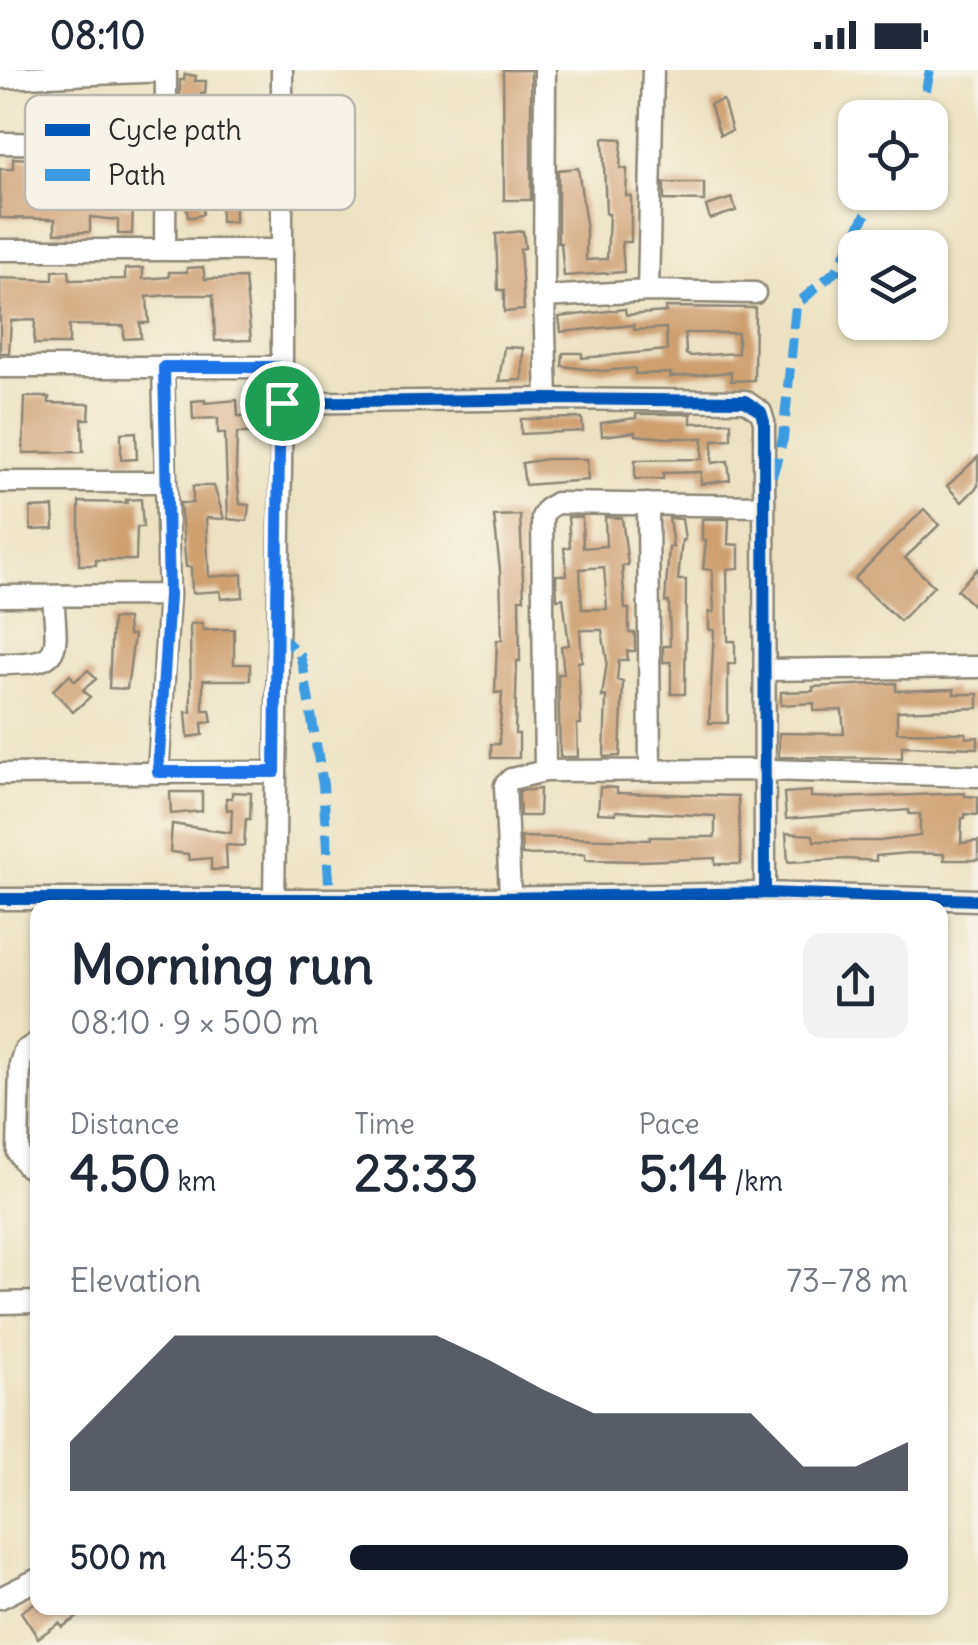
<!DOCTYPE html>
<html lang="en">
<head>
<meta charset="utf-8">
<style>
	:root { --surface:#fff; --page:#f2f2f3; --text:#1f2937; --muted:#747a83; --accent:#111827 }
	body { margin:0; font-family:Delius,sans-serif; background:var(--page); color:var(--text); height:100vh; display:flex; flex-direction:column; font-size:38px; white-space:nowrap }
	* { box-sizing:border-box; margin:0 }
	p { font-size:32px; color:var(--muted) }
	.icon { flex:none; width:55px; height:55px; fill:none; stroke:currentColor; stroke-width:2; stroke-linecap:round; stroke-linejoin:round }
	.map { position:relative; flex:1; overflow:hidden }
	.details { position:absolute; left:30px; top:830px; width:918px; height:715px; display:flex; flex-direction:column; background:var(--surface); border-radius:20px; box-shadow:0 2px 8px #0004 }
	.details>* { flex:none }
	.fabs { position:absolute; left:838px; top:30px; display:grid; gap:20px }
	.fabs a { display:grid; place-items:center; width:110px; height:110px; border-radius:20px; background:var(--surface); box-shadow:0 2px 8px #0004; font-size:50px }
	.pin { position:absolute; display:grid; place-items:center; width:85px; height:85px; color:#fff; margin:-42px; border:5px solid #fff; border-radius:50%; box-shadow:0 2px 10px #0007 }
	.round { display:grid; place-items:center; flex:none; width:105px; height:105px; border-radius:20px; background:var(--page) }
	.overview { display:flex; align-items:center; justify-content:space-between; height:170px; padding:0 40px }
	h1 { font-size:55px; font-weight:700; line-height:75px }
	.metrics { display:grid; grid-template-columns:repeat(3,1fr); gap:15px; height:170px; padding:10px 40px }
	.metrics div { display:grid; align-content:center }
	.metrics b { font-size:50px; font-weight:700 }
	.metrics small { font-size:28px; font-weight:400 }
	.metrics p { font-size:28px }
	.chart { height:280px; padding:20px 40px }
	.chart p { display:flex; justify-content:space-between }
	.chart svg { width:100%; height:180px; margin-top:10px; fill:var(--accent); opacity:.7 }
	ul { padding:0 40px; list-style:none; font-size:32px }
	li { display:grid; grid-template-columns:160px 120px 1fr; align-items:center; height:75px }
	li i { height:25px; border-radius:12px; background:var(--accent) }
	.status { display:flex; justify-content:space-between; align-items:center; height:70px; padding:0 50px; background:var(--surface); direction:ltr }
	.status svg { height:28px; fill:currentColor }
	.map>svg:first-child { display:block }
	.building { fill:#cf9f6e; fill-rule:evenodd }
	.lines { fill:none; stroke-linecap:round; stroke-linejoin:round }
	.minor-casing { stroke:#8c8676; stroke-width:25 }
	.minor { stroke:#fff; stroke-width:20 }
	.quiet { stroke:#3d9ce1; stroke-width:10; stroke-dasharray:20 10; stroke-linecap:butt }
	.cycleway-casing { stroke:#f7f3e8; stroke-width:19 }
	.cycleway { stroke:#0057b8; stroke-width:12 }
	.route-casing { stroke:#fff; stroke-width:20 }
	.route { stroke:#1a73e8; stroke-width:12 }
	.key { fill:#f7f3e8; stroke:#bab7af; stroke-width:2.5 }
	.key-label { font-size:28px; fill:#2b2b2b }
</style>
</head>
<body>
<div class="status"><b>08:10</b><svg viewBox="0 0 49 12"><path d="M0 12V9h3v3zM5 12V6h3v6zM10 12V3h3v9zM15 12V0h3v12zM26 1h20v11H26zM47 4h2v5h-2z"/></svg></div>
<div class="map">
<svg width="978" height="1575" viewBox="0 0 978 1575">
	<rect width="100%" height="100%" fill="#f7f3e8"/>
	<filter id="ink" filterUnits="userSpaceOnUse"><feTurbulence type="fractalNoise" baseFrequency=".01" numOctaves="2"/><feDisplacementMap in="SourceGraphic" scale="20" xChannelSelector="R" yChannelSelector="G"/><feConvolveMatrix kernelMatrix="1 2 1 2 8 2 1 2 1" color-interpolation-filters="sRGB"/></filter>
	<filter id="wash" filterUnits="userSpaceOnUse"><feTurbulence type="fractalNoise" baseFrequency=".0048" numOctaves="4" result="noise"/><feDisplacementMap in="SourceGraphic" scale="40" xChannelSelector="R" yChannelSelector="G"/><feGaussianBlur stdDeviation="2.25" result="paint"/><feColorMatrix in="noise" values="0 0 0 0 0 0 0 0 0 0 0 0 0 0 0 0 0 1.4 0 .05"/><feComposite in="paint" operator="in"/></filter>
	<g filter="url(#wash)">
		<rect width="100%" height="100%" fill="#ece2c2"/>
		<g id="blocks">
			<path class="building" d="M503,0H531V130H504Z
				M185,4L196,6L195,11H206L205,24H201L196,112V122L201,121L203,144L194,147H188L183,108L188,69L179,68L180,10H184Z
				M723,30L732,61L720,65L710,34Z
				M603,68L622,69L620,98L627,99L626,126H631V172H622L624,202L564,206L561,173H558V100L578,98L586,154V190L607,189L609,144H606Z
				M13,88L30,89L29,132L54,133L55,94H89V132L133,136L132,164H118V150L90,147V162L55,163V149L0,148V99H13Z
				M664,113H704V131L664,130Z
				M235,122V152H221V123Z
				M732,128L736,141L710,149L706,136Z
				M523,161L525,178L520,179L524,240L504,242V220H498L496,164Z
				M203,197L205,209L245,208L251,270L215,271L213,225H169L147,227L149,253H140L141,268L124,269V256L69,255V274H34L35,250L11,251L9,283H0V208L53,210V201L69,200L70,210L125,209V199L143,198V209L169,207V202H187V198Z
				M665,237L755,238L754,310L731,311V302L670,307L671,303L635,304V298L601,301L562,296L563,283H582V288L667,280L666,258L634,260V255L561,262L559,247L625,239L626,245L666,242ZM685,263H738V283L689,286L686,284Z
				M504,277L523,278L522,310L499,311Z
				M25,327H49V333L90,334L89,349H82L83,382L23,383Z
				M205,330V333L237,330L238,346H256L255,363H237L236,401L240,434L249,435L247,451L228,449L225,363H218V348L193,349L192,331Z
				M636,344H691V353L731,352V369L713,370L712,393L728,391L730,410L701,414V402L663,403V409H635V390L702,389L703,368H666L635,365V362L602,366L601,353L636,348Z
				M582,348L583,361L521,364V349Z
				M136,362L137,389L121,390V363Z
				M978,387V416L962,432L947,416Z
				M547,389H587L588,410L525,415L522,393Z
				M193,416H214L224,449L206,448L209,507L242,504L243,527L221,529L220,521L192,523L191,497H186L180,433H193Z
				M141,429L143,457H137L136,490H96V495H79V432L127,433L126,430Z
				M53,437L54,459L31,460L30,438Z
				M924,439L939,455L905,488L934,516L900,551L854,509Z
				M520,445L524,529H519L520,591H517L515,664H519V688H491V674H499L502,622L495,623L497,570H502L500,500L494,446Z
				M568,447H582L583,478L606,476L605,447L622,448L628,495L622,496L625,539H629V563H635V581H627L628,590H619L617,610L623,612L620,686L604,687L606,626L602,627L607,591L602,560H580L582,591L578,592L581,654H577L578,687H560L558,604H564L561,576L569,575L563,528L557,529L556,505H567L564,478L570,477ZM604,497L607,539H582L580,499Z
				M669,448L682,449L685,470H682L678,510H686L685,624H671V592H663V576H670L669,532H665L669,477H673Z
				M702,449H729L728,474L739,475V498L727,499L728,571H735V594H728V653H709L714,560H709V542H714L712,500L703,499L706,470H702Z
				M978,498V540L957,520Z
				M112,549H127L128,565H134L127,619L109,618Z
				M202,553L203,560L234,559V594H250V610H203V640H210L212,652L202,653L203,665L188,667L186,642H191L190,554Z
				M88,600L96,609L83,620L90,627L73,642L53,620L70,605L75,611Z
				M896,613V621L954,619V624H978V638L897,641V662L966,663V668L978,667V678L902,676V688L779,687V663L844,664L842,640L814,641V633L781,635V622L813,621V617Z
				M600,717L617,718V723L738,726L741,794H715V788L641,791L585,790V784L522,785L521,767L650,770V767H715V746L616,741V744L598,743Z
				M540,719L539,746H520L519,721Z
				M811,721V727L838,728L965,723V726L978,727V745L965,744V748H962L961,773L978,771V790H944V784L909,783L876,786V791L847,789L788,792L786,763L813,765L814,771H880L920,766V744H909V740L786,749L784,723Z
				M170,722H202V741L171,744Z
				M232,722L251,723L250,749H246L244,776L226,775L227,799L211,800V788L189,790L188,784L170,782L172,754L231,763L232,739L227,740L226,728H232Z
				M36,1532L38,1538H92L62,1557L59,1553L38,1568L21,1542Z"/>
		</g>
	</g>
	<g filter="url(#ink)">
		<use href="#blocks" fill-opacity="0" stroke="#8c8676" stroke-width="2.5"/>
		<g class="lines">
			<defs>
				<path id="minor" d="M545,0L544,227L547,329
					M0,8L166,1
					M0,73L167,75
					M165,179L166,0
					M0,180H281
					M648,221L653,0
					M544,227L648,221L755,223
					M0,297H280
					M282,333L547,329L745,331L761,342L764,352L765,823
					M0,412H166
					M648,434L650,700
					M0,526L169,525
					M0,594C65,594 57,584 53,526
					M766,600L978,597
					M545,701L542,447L547,439L556,433L763,436
					M158,703L169,525L163,297
					M0,704L275,702
					M510,825L505,715L511,709L545,701L766,700L978,706
					M274,827L282,333V0
					M0,829H438L765,823L978,830
					M38,972L24,981L20,994L18,1083L27,1096L38,1102
					M0,1233L38,1232
					M0,1528L38,1509"/>
			</defs>
			<use href="#minor" class="minor-casing"/>
			<use href="#minor" class="minor"/>
			<path class="quiet" d="M915,48L923,34L930,0
				M772,406L783,369L796,235L838,199L877,122
				M278,564L300,585L303,597L323,715L330,827"/>
			<defs>
				<path id="cycleway" d="M282,333L547,329L745,331L761,342L764,352L765,823
					M0,829H438L765,823L978,830"/>
			</defs>
			<use href="#cycleway" class="cycleway-casing"/>
			<use href="#cycleway" class="cycleway"/>
		</g>
	</g>
	<g class="lines" filter="url(#ink)">
		<defs>
			<path id="route" d="M164,297H280L275,702H158L169,525Z"/>
		</defs>
		<use href="#route" class="route-casing"/>
		<use href="#route" class="route"/>
	</g>
	<rect x="25" y="25" width="330" height="115" rx="15" class="key"/>
	<rect x="45" y="54" width="45" height="12" fill="#0057b8"/>
	<rect x="45" y="99" width="45" height="12" fill="#3d9ce1"/>
	<g class="key-label">
		<text x="108" y="70">Cycle path</text>
		<text x="108" y="115">Path</text>
	</g>
</svg>
<div class="fabs">
<a><svg class="icon" aria-label="locate" viewBox="0 0 24 24"><circle cx="12" cy="12" r="6"/><path d="M12 2v4M12 18v4M2 12h4M18 12h4"/></svg></a>
<a><svg class="icon" aria-label="layers" viewBox="0 0 24 24"><path d="M12 4l9 5-9 5-9-5zM3 14l9 5 9-5"/></svg></a>
</div>
<div class="pin" style="left:282px;top:333px;background:#1e9e55"><svg class="icon" aria-label="arrive" viewBox="0 0 24 24"><path d="M6 21V4h12l-3 4 3 4H6"/></svg></div>
<section class="details">
<div class="overview"><div><h1>Morning run</h1><p>08:10 · 9 × 500 m</p></div><a class="round"><svg class="icon" aria-label="share" viewBox="0 0 24 24"><path d="M12 15V3M7 8l5-5 5 5M5 13v7h14v-7"/></svg></a></div>
<div class="metrics">
<div><p>Distance</p><b>4.50<small> km</small></b></div>
<div><p>Time</p><b>23:33</b></div>
<div><p>Pace</p><b>5:14<small> /km</small></b></div>
</div>
<div class="chart"><p><span>Elevation</span>73–78 m</p>
<svg viewBox="0 0 160 44" preserveAspectRatio="none"><path d="M0 44V32L10 19L20 6L30 6L40 6L50 6L60 6L70 6L80 12L90 19L100 25L110 25L120 25L130 25L140 38L150 38L160 32V44z"/></svg>
</div>
<ul>
<li><b>500 m</b>4:53<i style="width:100%"></i></li>
</ul>
</section>
</div>
</body>
</html>
